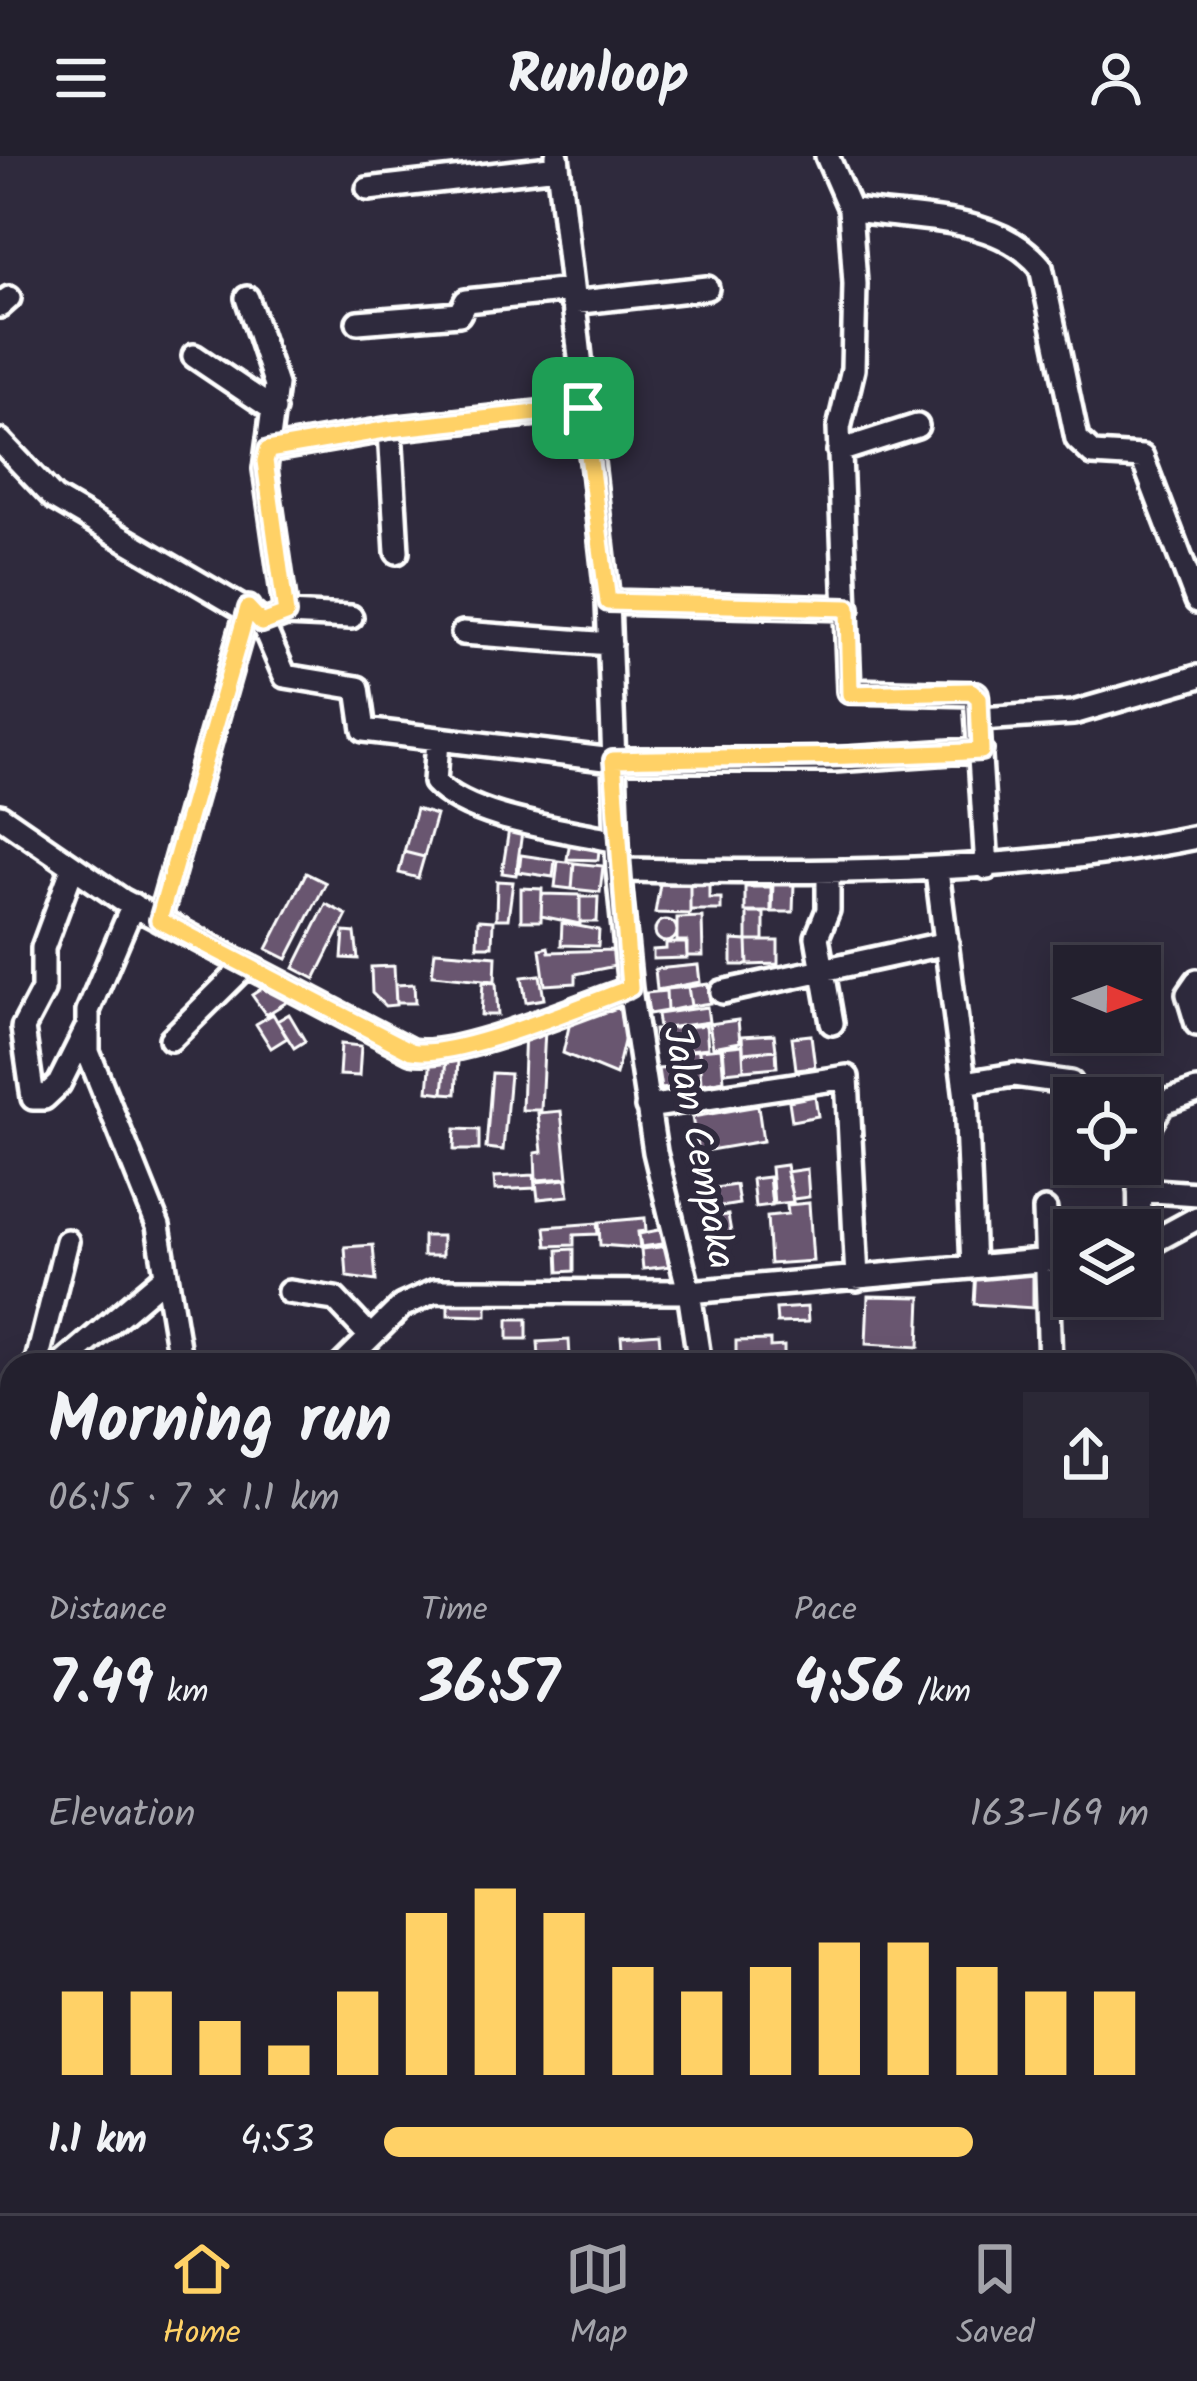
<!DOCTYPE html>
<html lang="en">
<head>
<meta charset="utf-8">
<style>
	:root { --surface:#23202e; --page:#2b2836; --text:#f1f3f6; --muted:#a3a3aa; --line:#403e4a; --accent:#ffd166 }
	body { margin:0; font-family:Kalam,sans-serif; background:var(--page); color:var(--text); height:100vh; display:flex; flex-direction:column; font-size:45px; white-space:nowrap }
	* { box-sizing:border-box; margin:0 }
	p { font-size:39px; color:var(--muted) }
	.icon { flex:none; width:66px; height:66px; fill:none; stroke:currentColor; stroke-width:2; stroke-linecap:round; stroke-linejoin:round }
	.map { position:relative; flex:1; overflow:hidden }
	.sheet { position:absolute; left:0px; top:1197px; width:1197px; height:861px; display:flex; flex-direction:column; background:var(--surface); border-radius:36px 36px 0 0; box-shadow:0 6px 30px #0003,0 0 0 3px var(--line) }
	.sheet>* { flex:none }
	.needle { width:78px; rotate:91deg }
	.tools { position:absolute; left:1053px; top:789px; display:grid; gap:24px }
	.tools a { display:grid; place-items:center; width:108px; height:108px; border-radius:0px; background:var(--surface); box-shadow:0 6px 30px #0003,0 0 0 3px var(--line); font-size:60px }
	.pin { position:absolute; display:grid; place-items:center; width:102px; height:102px; color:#fff; margin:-51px; border-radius:24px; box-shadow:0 6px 18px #0006 }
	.round { display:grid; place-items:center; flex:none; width:126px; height:126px; border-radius:0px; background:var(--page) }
	.overview { display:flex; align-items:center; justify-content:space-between; height:204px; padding:0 48px }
	h1 { font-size:66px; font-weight:700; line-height:90px }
	.metrics { display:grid; grid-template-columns:repeat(3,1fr); gap:18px; height:204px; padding:12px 48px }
	.metrics div { display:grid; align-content:center }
	.metrics b { font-size:60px; font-weight:700 }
	.metrics small { font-size:33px; font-weight:400 }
	.metrics p { font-size:33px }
	.chart { height:336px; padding:24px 48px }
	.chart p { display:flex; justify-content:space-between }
	.chart svg { width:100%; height:216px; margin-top:12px; stroke:var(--accent); stroke-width:6 }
	ul { padding:0 48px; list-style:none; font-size:39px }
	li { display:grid; grid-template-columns:192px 144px 1fr; align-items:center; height:90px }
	li i { height:30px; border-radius:15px; background:var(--accent) }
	header { display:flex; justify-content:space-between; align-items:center; height:156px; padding:0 48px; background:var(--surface); font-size:54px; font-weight:700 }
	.menu { display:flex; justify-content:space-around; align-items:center; height:168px; border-top:3px solid var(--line); background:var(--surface); font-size:33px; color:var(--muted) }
	.menu a { display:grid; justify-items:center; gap:6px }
	.menu .active { color:var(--accent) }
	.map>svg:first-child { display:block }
	.building { fill:#695770; stroke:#fff; stroke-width:3 }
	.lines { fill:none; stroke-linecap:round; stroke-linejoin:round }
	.street-casing { stroke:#fff; stroke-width:30 }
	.secondary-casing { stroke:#fff; stroke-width:36 }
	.street { stroke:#2f2a3d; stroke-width:21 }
	.secondary { stroke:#2f2a3d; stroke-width:27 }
	.route-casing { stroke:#fff; stroke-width:24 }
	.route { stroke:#ffd166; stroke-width:15 }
	.labels { text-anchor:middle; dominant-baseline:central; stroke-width:12; stroke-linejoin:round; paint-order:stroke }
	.street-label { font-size:39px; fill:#fff; stroke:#2f2a3d }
</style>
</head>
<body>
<header><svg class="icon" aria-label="menu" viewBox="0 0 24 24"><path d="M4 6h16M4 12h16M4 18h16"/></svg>Runloop<svg class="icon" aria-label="person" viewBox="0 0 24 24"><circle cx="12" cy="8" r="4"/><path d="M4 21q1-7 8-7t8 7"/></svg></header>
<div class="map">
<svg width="1197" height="2057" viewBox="0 0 1197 2057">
	<rect width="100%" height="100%" fill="#2f2a3d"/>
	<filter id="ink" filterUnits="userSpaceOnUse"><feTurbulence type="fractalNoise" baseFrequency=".00833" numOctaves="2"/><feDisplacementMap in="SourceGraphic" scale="24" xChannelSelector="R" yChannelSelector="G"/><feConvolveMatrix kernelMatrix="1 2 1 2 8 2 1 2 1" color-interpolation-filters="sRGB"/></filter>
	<g filter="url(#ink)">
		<path class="building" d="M416,653L436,659L424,701L404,696Z
			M509,673L522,676L516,719L502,717Z
			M571,679L600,684L598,704L567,703Z
			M404,696L424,701L418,722L399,717Z
			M521,699L555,704L553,721L519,716Z
			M558,705L574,707L572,733L555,731Z
			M574,707L603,710L600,736L572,733Z
			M306,717L326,727L287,803L267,793Z
			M690,723H709V742H721V754H690Z
			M497,725L513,726L508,763H496Z
			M773,727H794L793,756H772Z
			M660,728H690V758L655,757Z
			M745,731H771V756H745Z
			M521,732L542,733L541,765H521Z
			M542,738L580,739V768L541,760Z
			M580,741H598L597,766H580Z
			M326,748L347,759L315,823L294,812Z
			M747,757H764V785H747Z
			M702,761L703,800H687L686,785H677V762Z
			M655 775a11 11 0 1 1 22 0a11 11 0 1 1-22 0Z
			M478,764L493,765L492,790H477Z
			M562,767L599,774L598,790L561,789Z
			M344,776L355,777L358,803L342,802Z
			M732,784L747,785L748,809H732Z
			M747,785H778V808L748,809Z
			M666,787H687V802L653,803V794L666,793Z
			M548,791L549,796L614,794L615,810L576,818V827L545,829L540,793Z
			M435,795L496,800L495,825L432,819Z
			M698,809L700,826L657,834L655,813Z
			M394,810L396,849L385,850L372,837L371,811Z
			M540,819L544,843L526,846L522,821Z
			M272,826L295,841L266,859L252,839Z
			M483,826L496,827L498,859H481Z
			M414,828L415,847H396L395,829Z
			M708,828L710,847L691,850L688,831Z
			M688,831L691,850L667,855L666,833Z
			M666,835L667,855L649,858L646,837Z
			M621,838V861L629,864L616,919L563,897L573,853Z
			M707,851L709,866L659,873L657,858Z
			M273,858L287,882L271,892L256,868Z
			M289,858L305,885L294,892L277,865Z
			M738,864L740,886L713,891L709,868Z
			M706,869L708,892L671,896L670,884L655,885L654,874Z
			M525,872L545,873L541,954H522Z
			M774,878L776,894L743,897L742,880Z
			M811,879L815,911L796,913L792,881Z
			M341,888L361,890L359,920L339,919Z
			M743,889L744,914L725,916L723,891Z
			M721,892L724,924L701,928L699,894Z
			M699,894L701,928L661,933L658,913L673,912L672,897Z
			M776,894L777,911L744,914L743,897Z
			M431,901L446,902L443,937L428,935Z
			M446,903L458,904L456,938L443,937Z
			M492,917L510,918L503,994L486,992Z
			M815,940L818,960L792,965L789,945Z
			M758,950L763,985L698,996L692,961Z
			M561,955L568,1022L536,1024L535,997L542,996L538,957Z
			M455,973L479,974V994H454Z
			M786,1009L793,1046L774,1048L771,1011Z
			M807,1013L809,1041L793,1043L786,1016Z
			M534,1019L535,1032L495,1034L494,1021Z
			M769,1021L772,1049L755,1051L752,1023Z
			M567,1023L569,1040L538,1043L536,1026Z
			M736,1029L739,1048L703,1054L700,1034Z
			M809,1047L813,1105L770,1108L767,1060L788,1058L787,1049Z
			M728,1059L732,1082L715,1086L711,1061Z
			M645,1062L646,1075L638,1076L640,1092L600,1089L599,1066Z
			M597,1067L598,1078L574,1079V1089L547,1090L545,1071Z
			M668,1072L670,1087L641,1091L639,1078Z
			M423,1080H442V1100H423Z
			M373,1089L376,1125L347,1121L345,1091Z
			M670,1090L672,1110L643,1113L641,1093Z
			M574,1093V1115L559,1116L558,1094Z
			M1033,1113V1152L974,1148L976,1114Z
			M448,1136H487V1160L448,1159Z
			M868,1140L921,1141L919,1191L866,1188Z
			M807,1151L808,1166L777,1167L776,1153Z
			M508,1163H527V1183H508Z
			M659,1177L661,1202L623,1205L621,1180Z
			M569,1184L570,1201H539L538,1186Z
			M770,1184V1191L784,1190V1209H736V1185Z
			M420,2046H461L460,2057H418Z
			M674,2046H709V2057H674Z
			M597,2047L658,2049V2057H597Z"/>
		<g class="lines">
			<defs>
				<path id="street" d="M557,0L608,446L618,714L630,833L655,996L689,1136L700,1209
					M827,0L850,53L855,128L853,213L839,272L849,535L976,538L987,712
					M368,33L558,11
					M850,53C914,65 997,57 1041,111L1077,283L1093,298L1142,301L1197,445
					M247,142L276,229L265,313L286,458L262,467L285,520L358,532L364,574L613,604H834L981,594
					M572,147L707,132
					M0,150L9,142
					M358,166L459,158L466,145L571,134
					M194,200L274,254
					M390,273L397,396
					M0,285L54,342L254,459
					M268,294L390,273L583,252
					M839,295L917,270
					M608,446L848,452
					M286,458L351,461
					M463,477L610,488
					M980,563L1073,557L1197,521
					M438,584L435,626C470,664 568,674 617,685
					M0,660L122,744L411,895C456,904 582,849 630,833
					M73,711L43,792V834L23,872L33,942H44L59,928L86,874
					M618,714C813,717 1004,720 1197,681
					M937,715L966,942L973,1111
					M828,717V754L817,781L832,867
					M133,749L88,855V896L158,1070L181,1209
					M159,764L248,452
					M1197,825L1188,838L1197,868
					M722,836L947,787
					M171,883L246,809
					M964,927L1014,919L1071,927
					M647,951L847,921L857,1123
					M1140,984L1163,947L1197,935
					M1139,1008L1140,1074
					M1139,1034L1197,1038
					M1045,1054L1050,1209
					M1140,1093L1197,1062
					M289,1136L335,1143L369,1179
					M36,1209L67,1085
					M61,1209L166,1120
					M342,1209L402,1150L435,1135L689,1136L1074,1102
					M0,1350L12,1303
					M0,1499L12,1489
					M0,1642H12
					M1185,1982L1197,1899
					M909,2046L910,2057
					M241,2052L339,2057
					M30,2057L31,2048
					M1076,2057L1077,2046
					M1176,2057L1177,2046"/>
				<path id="secondary" d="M1185,1558L1197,1560
					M732,2046V2057"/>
			</defs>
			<use href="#street" class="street-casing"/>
			<use href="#secondary" class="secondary-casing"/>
			<use href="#street" class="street"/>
			<use href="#secondary" class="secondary"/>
		</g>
	</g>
	<g class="lines" filter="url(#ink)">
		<defs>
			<path id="route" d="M583,252L608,446L848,452L850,538L971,535L979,542L981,595C858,603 736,600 613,604L630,832C582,849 456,904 411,895L159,764L248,452L262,467L286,458L265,305L268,294L390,273Z"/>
		</defs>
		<use href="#route" class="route-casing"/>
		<use href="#route" class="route"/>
	</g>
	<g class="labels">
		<g class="street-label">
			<text transform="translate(697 992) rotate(79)">Jalan Cempaka</text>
		</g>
	</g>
</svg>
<div class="tools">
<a><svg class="needle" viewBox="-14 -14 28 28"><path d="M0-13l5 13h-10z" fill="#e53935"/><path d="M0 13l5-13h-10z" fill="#a3a3aa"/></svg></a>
<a><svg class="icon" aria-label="locate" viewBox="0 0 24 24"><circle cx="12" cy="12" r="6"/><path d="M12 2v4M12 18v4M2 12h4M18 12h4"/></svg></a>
<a><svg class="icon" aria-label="layers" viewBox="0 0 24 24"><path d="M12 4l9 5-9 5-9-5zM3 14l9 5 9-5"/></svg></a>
</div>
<div class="pin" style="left:583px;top:252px;background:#1e9e55"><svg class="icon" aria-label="arrive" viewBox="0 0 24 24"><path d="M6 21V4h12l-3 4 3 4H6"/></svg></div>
<section class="sheet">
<div class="overview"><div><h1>Morning run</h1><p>06:15 · 7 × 1.1 km</p></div><a class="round"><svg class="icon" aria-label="share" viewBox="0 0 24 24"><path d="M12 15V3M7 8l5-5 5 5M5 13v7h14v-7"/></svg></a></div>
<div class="metrics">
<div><p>Distance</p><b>7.49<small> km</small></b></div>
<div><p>Time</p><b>36:57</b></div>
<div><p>Pace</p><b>4:56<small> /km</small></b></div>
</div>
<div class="chart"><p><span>Elevation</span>163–169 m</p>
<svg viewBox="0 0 160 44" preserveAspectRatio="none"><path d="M5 44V27M15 44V27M25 44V33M35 44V38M45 44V27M55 44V11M65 44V6M75 44V11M85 44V22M95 44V27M105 44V22M115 44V17M125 44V17M135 44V22M145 44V27M155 44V27"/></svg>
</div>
<ul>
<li><b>1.1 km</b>4:53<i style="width:77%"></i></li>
</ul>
</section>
</div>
<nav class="menu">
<a class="active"><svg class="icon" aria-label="home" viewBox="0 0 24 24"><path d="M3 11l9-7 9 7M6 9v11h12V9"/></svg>Home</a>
<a><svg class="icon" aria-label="map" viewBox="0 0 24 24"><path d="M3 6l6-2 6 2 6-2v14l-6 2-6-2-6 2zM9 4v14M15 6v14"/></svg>Map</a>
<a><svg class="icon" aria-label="saved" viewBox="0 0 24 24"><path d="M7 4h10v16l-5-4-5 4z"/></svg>Saved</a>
</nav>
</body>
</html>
